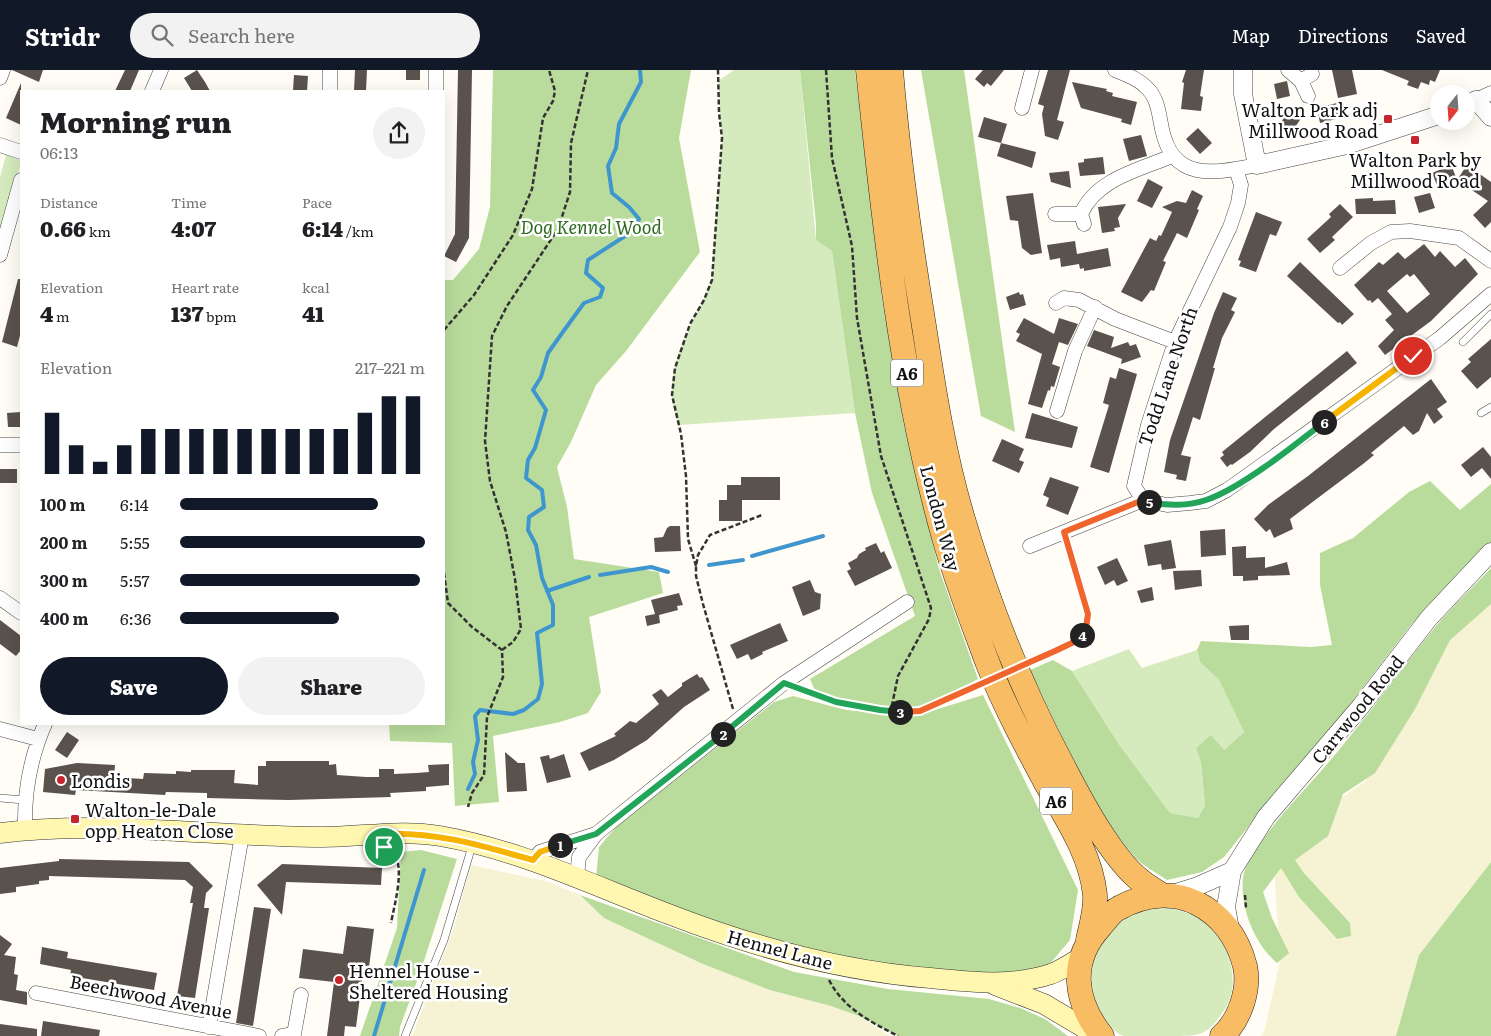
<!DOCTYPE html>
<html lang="en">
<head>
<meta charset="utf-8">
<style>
	:root { --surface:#fff; --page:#f2f2f2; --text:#202124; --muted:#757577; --accent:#111827 }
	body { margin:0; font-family:Literata,serif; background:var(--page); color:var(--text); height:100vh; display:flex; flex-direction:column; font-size:19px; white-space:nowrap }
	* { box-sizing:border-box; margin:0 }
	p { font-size:16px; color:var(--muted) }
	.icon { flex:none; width:28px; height:28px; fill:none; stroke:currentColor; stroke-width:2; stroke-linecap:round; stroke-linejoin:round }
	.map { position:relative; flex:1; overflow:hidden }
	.panel { position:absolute; left:20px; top:20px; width:425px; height:635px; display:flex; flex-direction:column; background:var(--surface); border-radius:0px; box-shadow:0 5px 20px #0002 }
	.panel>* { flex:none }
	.needle { width:32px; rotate:197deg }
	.buttons { position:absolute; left:1430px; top:15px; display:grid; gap:10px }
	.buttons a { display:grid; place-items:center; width:45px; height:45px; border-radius:50%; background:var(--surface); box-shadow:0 5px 20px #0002; font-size:25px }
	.pin { position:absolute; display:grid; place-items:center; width:42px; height:42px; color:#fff; margin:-21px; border:2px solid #fff; border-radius:50%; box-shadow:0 1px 5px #0007 }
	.km { position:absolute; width:25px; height:25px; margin:-12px; border-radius:50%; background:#222; color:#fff; font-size:14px; line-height:25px; text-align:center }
	.round { display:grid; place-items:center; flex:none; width:52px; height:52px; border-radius:26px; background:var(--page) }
	.summary { display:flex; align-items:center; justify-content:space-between; height:85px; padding:0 20px }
	h1 { font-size:28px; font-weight:800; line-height:38px }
	.stats { display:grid; grid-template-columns:repeat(3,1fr); gap:8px; height:85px; padding:5px 20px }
	.stats div { display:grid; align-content:center }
	.stats b { font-size:21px; font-weight:800 }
	.stats small { font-size:14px; font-weight:400 }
	.stats p { font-size:14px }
	.chart { height:140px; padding:10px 20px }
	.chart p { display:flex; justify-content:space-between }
	.chart svg { width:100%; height:90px; margin-top:5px; stroke:var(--accent); stroke-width:6 }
	.button { display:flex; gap:10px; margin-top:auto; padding:10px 20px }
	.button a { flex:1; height:58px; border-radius:30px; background:var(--accent); color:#fff; font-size:20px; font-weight:800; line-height:58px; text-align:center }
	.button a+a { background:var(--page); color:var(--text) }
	ul { padding:0 20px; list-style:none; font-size:16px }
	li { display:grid; grid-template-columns:80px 60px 1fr; align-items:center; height:38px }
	li i { height:12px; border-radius:6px; background:var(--accent) }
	header { display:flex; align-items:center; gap:30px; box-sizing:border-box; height:70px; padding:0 25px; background:var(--accent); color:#fff }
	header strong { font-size:24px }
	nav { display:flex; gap:28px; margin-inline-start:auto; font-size:18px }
	.search { width:350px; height:45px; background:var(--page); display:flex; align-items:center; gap:12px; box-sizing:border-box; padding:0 18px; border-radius:28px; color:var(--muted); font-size:19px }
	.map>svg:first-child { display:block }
	.farmland { fill:#f6f3d4 }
	.green { fill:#d5ebbd }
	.forest { fill:#b9dc9c }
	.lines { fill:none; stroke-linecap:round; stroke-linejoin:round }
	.stream { stroke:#3f96cf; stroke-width:4 }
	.building { fill:#5a524d; fill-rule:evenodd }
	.service-casing { stroke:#444; stroke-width:8 }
	.minor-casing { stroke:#444; stroke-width:15 }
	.tertiary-casing { stroke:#444; stroke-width:19 }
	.secondary-casing { stroke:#333; stroke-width:21 }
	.trunk-casing { stroke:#222; stroke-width:25 }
	.path { stroke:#333; stroke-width:2.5; stroke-dasharray:5 2.5; stroke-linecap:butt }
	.service { stroke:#fff; stroke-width:7 }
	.minor { stroke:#fff; stroke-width:14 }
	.tertiary { stroke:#fff; stroke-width:18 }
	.secondary { stroke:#fff6b0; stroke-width:20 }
	.trunk { stroke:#f7bc64; stroke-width:24 }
	.path-bridge { stroke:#333; stroke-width:2.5; stroke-dasharray:5 2.5; stroke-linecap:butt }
	.split-1-casing { stroke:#fff; stroke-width:10 }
	.split-2-casing { stroke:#fff; stroke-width:10 }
	.split-3-casing { stroke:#fff; stroke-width:10 }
	.split-4-casing { stroke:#fff; stroke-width:10 }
	.split-5-casing { stroke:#fff; stroke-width:10 }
	.split-6-casing { stroke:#fff; stroke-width:10 }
	.split-7-casing { stroke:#fff; stroke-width:10 }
	.split-1 { stroke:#f5b400; stroke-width:6 }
	.split-2 { stroke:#22a559; stroke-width:6 }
	.split-3 { stroke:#22a559; stroke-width:6 }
	.split-4 { stroke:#f0652b; stroke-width:6 }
	.split-5 { stroke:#f0652b; stroke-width:6 }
	.split-6 { stroke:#22a559; stroke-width:6 }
	.split-7 { stroke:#f5b400; stroke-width:6 }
	.poi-dot { fill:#c4262e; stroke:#fff; stroke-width:2 }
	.labels { text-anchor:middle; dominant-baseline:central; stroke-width:5; stroke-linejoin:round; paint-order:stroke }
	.shield { fill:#fff; stroke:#585858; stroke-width:1 }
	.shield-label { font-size:16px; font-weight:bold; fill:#111 }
	.poi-label { font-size:18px; fill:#111; stroke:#fff; text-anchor:start }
	.park-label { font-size:18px; font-style:italic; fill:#2f6b1f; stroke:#fff }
	.street-label { font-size:18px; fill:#111; stroke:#fff }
</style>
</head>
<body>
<header>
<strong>Stridr</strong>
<div class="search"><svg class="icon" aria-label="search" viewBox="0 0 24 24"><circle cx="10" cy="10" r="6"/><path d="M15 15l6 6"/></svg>Search here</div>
<nav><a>Map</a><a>Directions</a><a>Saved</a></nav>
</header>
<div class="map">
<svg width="1491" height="966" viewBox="0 0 1491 966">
	<rect width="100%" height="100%" fill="#fffdf5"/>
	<path class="farmland" d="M1491,514V792L1419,885L1396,966H1261L1265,958L1280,891L1274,796L1332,734L1366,711L1425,584Z
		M471,795L549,812L580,825L606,849L859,946L890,966H412L454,858Z"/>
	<path class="green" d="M734,0H800L816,170L832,181L855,343L679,355C676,346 672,335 672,325C670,283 698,247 712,210L722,68L718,11Z
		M6,85L21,90V93L0,167V107Z
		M1129,579L1142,598L1197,580L1200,592L1219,610L1244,662L1224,680L1196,678L1201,693L1205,737L1198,748L1170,743L1118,673L1072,601Z
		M1168,838C1182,841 1198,845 1209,856C1230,876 1241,913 1225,939C1207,966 1202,966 1169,966C1155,966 1138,966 1124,966C1115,964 1109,955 1105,949C1083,918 1089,874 1121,851C1134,841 1151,839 1168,838Z"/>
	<path class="forest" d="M493,0H691L679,68L700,182L626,281L596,315L571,372L557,397L567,437L574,489L659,502L663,523L589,547L601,622L588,643L560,652L493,666L499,732L455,736L452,673L390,671L389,654H444V210H453L479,179L490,137Z
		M800,0H855L882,229L904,355L939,499L978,609C959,619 940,631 919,636C886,644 848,631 816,623L810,609L915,546L872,423L855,343L832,181L816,170V154Z
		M921,0H964L1015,362L981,346Z
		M1430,411L1460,440L1491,414V474L1464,497L1410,556L1315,680L1280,717L1224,787L1202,802L1167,810C1157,803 1143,796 1135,787C1091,738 1060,660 1030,600L1053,590L1072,601L1118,673L1170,743L1198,748L1205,736L1201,693L1196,678L1211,665L1224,680L1244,662L1219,610L1200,592L1197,580L1201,571L1310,577L1332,575L1320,515V483L1353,468L1409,422Z
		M1491,498V534L1450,570L1415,639L1375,703L1343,724L1328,766L1295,790L1303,802L1350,853L1351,866L1337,869L1299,827L1281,798L1263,822L1272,848L1289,883L1277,893C1254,873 1240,838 1243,808C1246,779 1308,717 1328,693C1366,649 1399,601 1436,556C1453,536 1473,517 1491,498Z
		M983,625L1078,820L1070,870L1048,896L1000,907L854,894L727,860L596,808L599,777L617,756L774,632L793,626L846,640L903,645L922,644Z
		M421,780L457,789L421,900L400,957L399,966H360L397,858L401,782Z
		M1491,792V966H1396L1419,885Z
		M580,825L794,902L888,919L989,929L1020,938L1045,949L1068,966H898L859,946L831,936L770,920L703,894L604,848Z"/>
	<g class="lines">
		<path class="stream" d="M752,486L823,466
			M709,495L743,490
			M600,505L651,497L668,502
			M547,521L589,507
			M468,719L475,704L473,692L478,670L475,646L480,640L513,644L524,640L538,629L542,614L537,563L553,555V535L542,508L536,475L528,460L529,447L544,437L542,420L526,408L528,390L535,378L546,340L533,320L541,307L548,283L565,259L584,233L600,227L603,218L586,203L588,190L636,159L639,149L629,137L612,123L608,96L616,78L619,54L641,12L640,0
			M374,966L424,800"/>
	</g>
	<path class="building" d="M12,0H43L39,12Z
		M125,0H139L130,21H115Z
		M197,0L205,12L210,21H192L184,8Z
		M355,0H367L366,21H354Z
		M406,0H420V10H406Z
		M458,0H472L469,168L456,192L444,186L455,164Z
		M983,0H1004L991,16L987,13L984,17L975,9Z
		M1048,0H1070L1057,50L1064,52L1058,70L1045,66L1042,44L1044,36L1038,34Z
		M1186,0H1204L1200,26L1203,27L1201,41L1181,39L1184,13L1182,12Z
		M1332,0H1352L1357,24L1338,28Z
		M1382,0H1440L1435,12L1430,10L1429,15L1421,12L1418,19L1407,15L1409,11Z
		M294,5L308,6L307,21H293Z
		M1287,11L1290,26L1277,29L1274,14Z
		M1072,12L1107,19L1106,21L1113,23L1112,26L1137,32L1131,55L1121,52L1122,49L1081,38Z
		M21,13V55L6,48Z
		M1337,33L1340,48L1320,53L1317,38Z
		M1289,39L1302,47L1289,66L1277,59Z
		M984,47L1007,54L1001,73L978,67Z
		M1198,58L1212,73L1200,84L1186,69Z
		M1141,65L1147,86L1129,91L1123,69Z
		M1001,73L1036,82L1032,98L997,86Z
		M1103,87L1105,104L1080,106L1078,93L1084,92V89Z
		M1451,95L1456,107L1437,115L1432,103Z
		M1467,95L1491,112V152L1485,158L1473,145L1488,131L1457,110Z
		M1069,101L1071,118L1051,112L1049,103Z
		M1148,109L1163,117L1152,138L1137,131Z
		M1192,120L1203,126L1197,139L1199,140L1187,168L1177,163L1163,191L1166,192L1154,221L1151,220L1142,232L1121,222L1150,168L1156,171L1159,165L1161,166L1172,142L1162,137L1177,131L1186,133Z
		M1033,123L1042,183L1031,185L1022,178L1018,151L1010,150L1006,126Z
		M1430,123L1435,138L1419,143L1414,127Z
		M1373,128V131L1395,130L1396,144H1356L1355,129Z
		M1126,134L1118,148L1120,157L1114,158L1115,161L1102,163L1098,137Z
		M1340,134L1353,147L1332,167L1335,170L1320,183L1307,169L1331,147L1329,144Z
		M1256,142L1282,152L1276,166L1270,164L1256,202L1239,196L1241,191L1238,190Z
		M1075,171L1077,184L1108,178L1111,196L1084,201V198L1080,199L1079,194L1061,197L1060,188L1050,190L1047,175Z
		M1424,174L1435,187L1440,181L1455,197L1465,188L1478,204L1431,251L1385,285L1378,276L1394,260L1385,250L1392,244L1378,228L1372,233L1370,230L1368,231L1354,215L1379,192L1383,195L1398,182L1405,189ZM1407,204L1410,207L1414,204L1430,224L1407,243L1387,221Z
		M1300,192L1354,244L1342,255L1340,252L1338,253L1287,206Z
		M18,209H21V262L17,277L2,272Z
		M1019,222L1020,225L1023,224L1026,235L1010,240L1006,227Z
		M1223,222L1237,228L1231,240L1235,242L1222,268L1213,298H1215L1200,350L1193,347L1181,385L1191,387L1186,411L1176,409L1177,405L1164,402L1170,370L1214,243Z
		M1024,248L1054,264L1059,248L1078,254L1068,275L1059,272L1052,294L1060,297L1054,317L1051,316L1050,321L1048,320L1042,338L1028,334L1042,284L1016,271L1020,264L1016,262Z
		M1094,260L1114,267L1111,278L1128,272L1130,276L1136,274L1141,287L1121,294L1122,289L1087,276Z
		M1491,269V307L1477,319L1461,301L1471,292L1468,289Z
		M1347,281L1357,293L1274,359L1250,382L1232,395L1231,394L1227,397L1220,388L1224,385L1222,382Z
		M1119,298L1137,304L1109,403L1090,397L1109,335L1103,333L1110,307L1116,309Z
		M1431,309L1447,332L1437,339L1443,347L1434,354L1427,343L1419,361L1413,365L1404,356L1371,383L1374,385L1363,394L1290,449L1293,459L1274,468L1270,459L1266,462L1254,449L1268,435L1308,406Z
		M21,342V357H8L7,343Z
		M1032,343L1078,357L1072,378L1025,368Z
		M1002,369L1024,379L1019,390L1024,392L1019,403L992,391Z
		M1483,377L1491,387V409L1482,398L1471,407L1461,395Z
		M0,399H17V413H0Z
		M741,407H780V430H742V451H719V430H727V415H741Z
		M1050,407L1079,417L1068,445L1046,436L1049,428L1043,425Z
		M670,456H680L681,481L655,482L654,468L663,467L667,458Z
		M1225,459L1226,485L1201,487L1200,461Z
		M1171,470L1176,498L1162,500L1161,494L1148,496L1144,475Z
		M876,473L881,483L884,481L892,498L855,516L847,501L851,499L848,493L857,488L859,484L866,480L865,478Z
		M1246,476V488L1265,487V498L1287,492L1290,505L1258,506V510L1243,511V506H1233L1232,477Z
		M1117,488L1128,511L1117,516L1114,510L1105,515L1097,497Z
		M1201,500L1202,516L1175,520L1173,501Z
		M810,510L815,522L821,524L820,539L803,546L792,517Z
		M1152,517L1154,530L1141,533L1137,521Z
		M679,523L683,535L677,536L678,540L659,545L660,553L647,556L645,546L655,544L651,530Z
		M0,550L21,566V580L16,586L0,574Z
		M780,553L788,571L762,582L763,584L751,590L748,584L737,589L730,575Z
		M1249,555V570H1231L1229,556Z
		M697,604L700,608L702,607L710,620L684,637L647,670L614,690L589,701L580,683L616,666L614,664L630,651L636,653L659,634L652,625L661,619L668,627L682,616V613Z
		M67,662L79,670L67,688L55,680Z
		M505,682L518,693H525L527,721L507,722Z
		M564,684L571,707L547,713L540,687L549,685L550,689Z
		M266,691H329V695L336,694L337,705L366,707H379V699H394V704L416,703L429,702L428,695L449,694V715L426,717V721L390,723L391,727L289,730L207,728V723L166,722L165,725L76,720L75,725L43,722L45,699L77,693L115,695L114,707L143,709L144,703L176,704V701L191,702V700H235L234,713L258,715V696H266Z
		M59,789L189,792L213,816L206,823L204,838H209L195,928L177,926L193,833H190L193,817L185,810L49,806V810L39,811V814L16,817V822L0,824V798L59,791Z
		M282,794L382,798L381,815L286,812L282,845L257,815Z
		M254,837L271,839L253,956L236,953Z
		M347,856L374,859L369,897L364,896L356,957L345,956L344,966H327L334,912L299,908L303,879L343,884Z
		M0,865L12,874L4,885L16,887L14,904L18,905L16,920L27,922V935L0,930Z
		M42,877L68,882L67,888L157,903L154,920L70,906L71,900L40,894Z
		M43,951L100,960L99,966H41Z
		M0,954L37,959V966H0Z"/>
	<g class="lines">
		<defs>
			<path id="service" d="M1463,272L1491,244
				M1481,343L1491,337
				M0,728L24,730
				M405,966L444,870L472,776"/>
			<path id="minor" d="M1115,0C1127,5 1139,9 1148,19C1158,29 1159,45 1162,59C1173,113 1215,103 1257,95
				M1288,0L1301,11
				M0,8L3,0
				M152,21L161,0
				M330,21V0
				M436,21V0
				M1308,26L1301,11L1312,4
				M1476,30L1491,23
				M1022,38L1032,0
				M0,75L21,82
				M1055,144H1081L1084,154
				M1081,144C1096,109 1139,100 1172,86
				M0,185L21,110
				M1340,198L1371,173L1391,162L1410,161L1459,168L1491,191
				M1056,233L1064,228L1079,230L1115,249L1175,272
				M1057,341L1075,281L1095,237
				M0,375H21
				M1143,430L1134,416L1148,355L1175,272L1230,157L1238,133L1241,115L1236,99
				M1030,476L1143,430L1167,435L1190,433L1206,431L1227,420L1440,268L1491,224
				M0,528L21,543
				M0,659L38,669
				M25,760C24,722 30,688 45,654
				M533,790L540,782L596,764
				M577,806L579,787L596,764L784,613L907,532
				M36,923L259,966
				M209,957L242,765
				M282,966L294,964L301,925"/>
			<path id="tertiary" d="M1243,0V24L1257,95L1347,75L1439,45
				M1466,34L1476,30L1491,47
				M1169,825L1198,816L1232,801
				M1230,859L1226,837L1232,801L1266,747L1361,636L1429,548L1491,482"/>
			<path id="secondary" d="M0,763C107,750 215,767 323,767C362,767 401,759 440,766C521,780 594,816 671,845C754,877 841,901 930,908C971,912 1011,917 1051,904C1062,900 1071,893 1081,888
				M995,915L1044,934L1098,966"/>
			<path id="trunk" d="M868,0C884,156 901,313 943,464C955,508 972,551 988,594C1004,635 1025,674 1046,713C1066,748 1091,784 1095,825C1096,840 1091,856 1088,870
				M891,0C898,86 910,171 924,256C934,321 944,386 963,449C988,533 1020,615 1061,692C1079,727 1105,776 1133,804C1142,813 1152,819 1162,825
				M1102,966C1074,931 1069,891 1100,857C1106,850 1112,841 1119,838C1174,807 1230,837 1245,896C1250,919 1240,950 1222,966"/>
		</defs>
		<use href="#service" class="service-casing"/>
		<use href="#minor" class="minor-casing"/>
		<use href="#tertiary" class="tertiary-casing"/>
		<use href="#secondary" class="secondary-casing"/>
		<use href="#trunk" class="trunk-casing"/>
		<path class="path" d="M826,0L832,88L852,176L857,248L881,386L931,538L929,549L898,606L891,640
			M444,260L474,225L513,165L532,119L543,48L553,31L555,21L549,0
			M696,496L688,469L686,406L681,364L672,325L675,298L690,254L704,230L712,210L722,68L719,43L718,0
			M444,503L448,533L472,557L502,580L503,607L487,647L484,705L472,723L468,737
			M502,580L513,572L521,559L515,509L506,462L490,411L485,371L492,266L507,236L558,159L570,122L571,73L588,0
			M1032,590C1047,584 1070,578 1081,566C1098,547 1074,496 1067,474
			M799,620C825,631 894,648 920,641C937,636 954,626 970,618
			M733,639L703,534L696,506V496L698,485L710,465L762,445
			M391,780C407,793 394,836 391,853
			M1245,825L1246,838
			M829,910C844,939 871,952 898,966"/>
		<use href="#service" class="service"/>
		<use href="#minor" class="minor"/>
		<use href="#tertiary" class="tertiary"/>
		<use href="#secondary" class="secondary"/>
		<use href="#trunk" class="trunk"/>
		<path class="path-bridge" d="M970,618L1028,592"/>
	</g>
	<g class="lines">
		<defs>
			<path id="split-1" d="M384,777L382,764C434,761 483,776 533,790L540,782L560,775"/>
			<path id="split-2" d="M560,775L596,764L723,664"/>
			<path id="split-3" d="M723,664L784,613L836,632L880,640L900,642"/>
			<path id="split-4" d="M900,642L920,641L1055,581L1074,572L1082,565"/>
			<path id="split-5" d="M1082,565L1086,558L1088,544L1064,462L1143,430L1149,432"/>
			<path id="split-6" d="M1149,432C1166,436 1189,436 1206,430C1240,419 1295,375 1324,352"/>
			<path id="split-7" d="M1324,352L1413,286"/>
		</defs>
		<use href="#split-1" class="split-1-casing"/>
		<use href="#split-2" class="split-2-casing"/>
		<use href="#split-3" class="split-3-casing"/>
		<use href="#split-4" class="split-4-casing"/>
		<use href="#split-5" class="split-5-casing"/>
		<use href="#split-6" class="split-6-casing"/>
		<use href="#split-7" class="split-7-casing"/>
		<use href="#split-1" class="split-1"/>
		<use href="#split-2" class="split-2"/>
		<use href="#split-3" class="split-3"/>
		<use href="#split-4" class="split-4"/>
		<use href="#split-5" class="split-5"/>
		<use href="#split-6" class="split-6"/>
		<use href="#split-7" class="split-7"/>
	</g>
	<g class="poi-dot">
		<rect x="1383" y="44" width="10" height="10" rx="2.5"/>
		<rect x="1410" y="65" width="10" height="10" rx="2.5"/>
		<circle cx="61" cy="710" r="5"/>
		<rect x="70" y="744" width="10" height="10" rx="2.5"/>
		<circle cx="339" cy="910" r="5"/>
	</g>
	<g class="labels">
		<g class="shield">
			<rect x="891" y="289.5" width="32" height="27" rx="4"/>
			<rect x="1040" y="717.5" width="32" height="27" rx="4"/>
		</g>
		<g class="shield-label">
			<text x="907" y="303">A6</text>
			<text x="1056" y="731">A6</text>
		</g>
		<g class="poi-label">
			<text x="1378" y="39" text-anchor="end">Walton Park adj<tspan x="1378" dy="21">Millwood Road</tspan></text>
			<text x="1415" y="89" text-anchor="middle">Walton Park by<tspan x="1415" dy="21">Millwood Road</tspan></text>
			<text x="71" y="710">Londis</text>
			<text x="85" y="739">Walton-le-Dale<tspan x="85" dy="21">opp Heaton Close</tspan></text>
			<text x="349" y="900">Hennel House -<tspan x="349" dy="21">Sheltered Housing</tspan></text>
		</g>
		<g class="park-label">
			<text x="591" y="156">Dog Kennel Wood</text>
		</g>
		<g class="street-label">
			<text transform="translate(1167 306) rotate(-71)">Todd Lane North</text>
			<text transform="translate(941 448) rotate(75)">London Way</text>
			<text transform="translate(1357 639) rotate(-51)">Carrwood Road</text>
			<text transform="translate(780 879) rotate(15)">Hennel Lane</text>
			<text transform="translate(151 926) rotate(11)">Beechwood Avenue</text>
		</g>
	</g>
</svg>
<div class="buttons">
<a><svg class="needle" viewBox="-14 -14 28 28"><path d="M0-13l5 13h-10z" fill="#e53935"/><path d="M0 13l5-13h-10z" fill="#757577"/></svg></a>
</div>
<div class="pin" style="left:384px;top:777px;background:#1e9e55"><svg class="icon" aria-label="arrive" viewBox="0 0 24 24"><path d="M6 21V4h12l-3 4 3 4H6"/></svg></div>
<div class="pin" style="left:1413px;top:286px;background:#d93025"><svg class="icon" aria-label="check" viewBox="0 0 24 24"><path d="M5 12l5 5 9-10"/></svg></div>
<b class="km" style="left:560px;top:775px">1</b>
<b class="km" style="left:723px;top:664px">2</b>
<b class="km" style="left:900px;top:642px">3</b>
<b class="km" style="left:1082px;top:565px">4</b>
<b class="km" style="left:1149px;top:432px">5</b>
<b class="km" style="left:1324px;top:352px">6</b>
<section class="panel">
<div class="summary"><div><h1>Morning run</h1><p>06:13</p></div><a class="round"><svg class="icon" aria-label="share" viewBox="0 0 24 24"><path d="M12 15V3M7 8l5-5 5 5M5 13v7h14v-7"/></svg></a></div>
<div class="stats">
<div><p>Distance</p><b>0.66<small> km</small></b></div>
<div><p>Time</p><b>4:07</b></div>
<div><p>Pace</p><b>6:14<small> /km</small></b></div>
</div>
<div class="stats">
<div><p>Elevation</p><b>4<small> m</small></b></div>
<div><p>Heart rate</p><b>137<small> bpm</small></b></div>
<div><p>kcal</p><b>41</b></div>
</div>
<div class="chart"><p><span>Elevation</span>217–221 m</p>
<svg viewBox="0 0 160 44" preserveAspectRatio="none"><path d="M5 44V14M15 44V30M25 44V38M35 44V30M45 44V22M55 44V22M65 44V22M75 44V22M85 44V22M95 44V22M105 44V22M115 44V22M125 44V22M135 44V14M145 44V6M155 44V6"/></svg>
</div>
<ul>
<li><b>100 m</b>6:14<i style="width:81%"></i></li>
<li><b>200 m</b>5:55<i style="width:100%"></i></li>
<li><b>300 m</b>5:57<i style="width:98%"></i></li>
<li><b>400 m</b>6:36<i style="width:65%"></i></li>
</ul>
<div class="button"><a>Save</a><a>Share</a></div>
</section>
</div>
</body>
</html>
